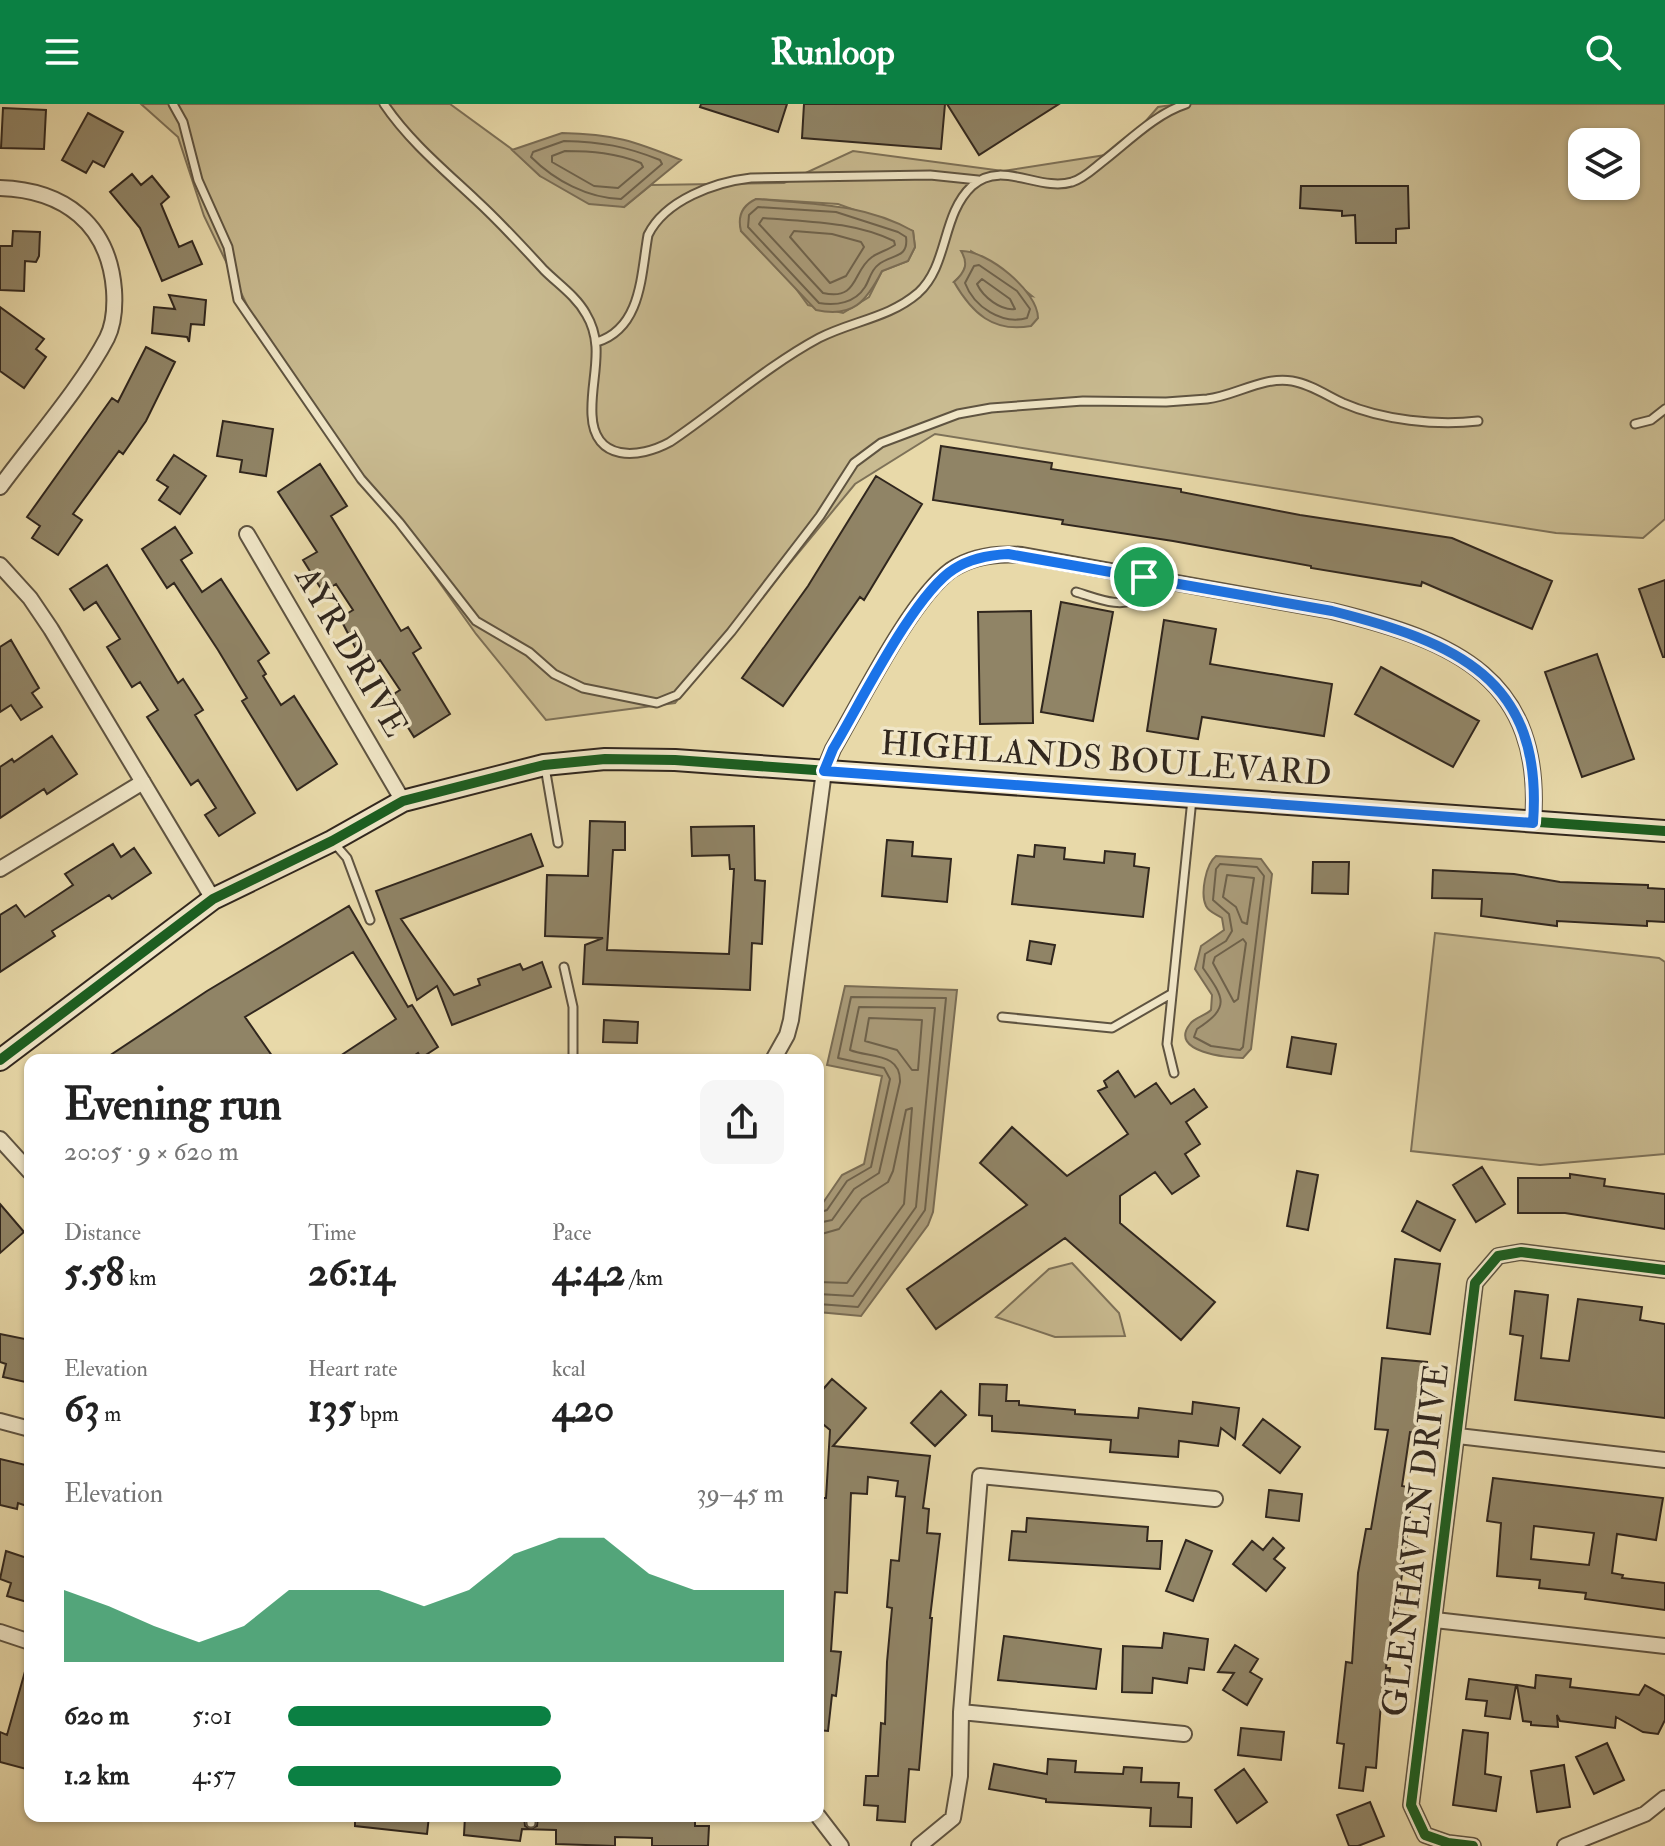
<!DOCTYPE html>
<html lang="en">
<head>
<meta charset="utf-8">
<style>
	:root { --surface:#fff; --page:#f6f6f6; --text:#222; --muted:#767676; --accent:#0b8043 }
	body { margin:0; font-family:"IM FELL Double Pica",serif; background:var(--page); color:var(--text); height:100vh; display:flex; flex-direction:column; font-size:30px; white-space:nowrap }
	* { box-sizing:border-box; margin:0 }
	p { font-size:26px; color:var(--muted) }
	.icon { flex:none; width:44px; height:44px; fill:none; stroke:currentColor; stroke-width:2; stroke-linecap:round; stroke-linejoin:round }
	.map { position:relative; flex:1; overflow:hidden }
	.drawer { position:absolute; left:24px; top:950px; width:800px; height:768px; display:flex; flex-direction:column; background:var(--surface); border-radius:16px; box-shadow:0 2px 6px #0004 }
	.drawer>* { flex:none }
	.tools { position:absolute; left:1568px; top:24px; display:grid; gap:16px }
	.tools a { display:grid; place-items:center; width:72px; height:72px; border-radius:16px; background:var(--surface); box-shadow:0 2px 6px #0004; font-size:40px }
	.pin { position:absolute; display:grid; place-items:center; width:68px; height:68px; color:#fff; margin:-34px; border:4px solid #fff; border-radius:50%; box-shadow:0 2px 8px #0007 }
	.round { display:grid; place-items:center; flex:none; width:84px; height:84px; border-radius:16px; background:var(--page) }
	.head { display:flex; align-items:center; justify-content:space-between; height:136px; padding:0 40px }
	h1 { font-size:44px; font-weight:700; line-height:60px }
	.metrics { display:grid; grid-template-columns:repeat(3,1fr); gap:12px; height:136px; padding:8px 40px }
	.metrics div { display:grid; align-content:center }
	.metrics b { font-size:40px; font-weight:700 }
	.metrics small { font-size:22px; font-weight:400 }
	.metrics p { font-size:22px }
	.chart { height:224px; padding:16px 40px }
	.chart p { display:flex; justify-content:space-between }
	.chart svg { width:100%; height:144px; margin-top:8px; fill:var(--accent); opacity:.7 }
	ul { padding:0 40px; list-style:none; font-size:26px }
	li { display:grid; grid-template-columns:128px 96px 1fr; align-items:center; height:60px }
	li i { height:20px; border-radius:10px; background:var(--accent) }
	header { display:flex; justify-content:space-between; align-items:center; height:104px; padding:0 40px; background:var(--accent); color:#fff; font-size:36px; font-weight:700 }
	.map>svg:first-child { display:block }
	.green { fill:#c9bb91; stroke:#7d7158; stroke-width:2; fill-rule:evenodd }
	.water { fill:#aa9c7a; stroke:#7a6d55; stroke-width:2 }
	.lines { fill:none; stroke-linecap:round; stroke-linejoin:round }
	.shore { stroke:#6e624c; stroke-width:2 }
	.building { fill:#908466; stroke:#31271e; stroke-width:2; fill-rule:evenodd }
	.lane-casing { stroke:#5f5441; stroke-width:11 }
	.street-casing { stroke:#5f5441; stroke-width:18 }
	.secondary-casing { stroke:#31271e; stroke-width:24 }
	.lane { stroke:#f0e6c7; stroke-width:7 }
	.street { stroke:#f0e6c7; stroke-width:14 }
	.secondary { stroke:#f0e6c7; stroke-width:20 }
	.cycleway-casing { stroke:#f0e6c7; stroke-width:15 }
	.cycleway { stroke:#1b5e20; stroke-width:10 }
	.route-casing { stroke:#fff; stroke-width:16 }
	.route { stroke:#1a73e8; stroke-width:10 }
	.labels { text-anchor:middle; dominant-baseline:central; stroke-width:7; stroke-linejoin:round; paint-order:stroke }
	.street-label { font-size:34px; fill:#31271e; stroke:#f0e6c7 }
</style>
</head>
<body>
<header><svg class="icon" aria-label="menu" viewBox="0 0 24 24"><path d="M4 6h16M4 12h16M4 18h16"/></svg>Runloop<svg class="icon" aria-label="search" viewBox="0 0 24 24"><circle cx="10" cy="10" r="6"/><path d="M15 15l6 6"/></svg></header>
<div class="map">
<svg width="1665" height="1742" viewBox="0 0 1665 1742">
	<rect width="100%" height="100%" fill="#e8d9a9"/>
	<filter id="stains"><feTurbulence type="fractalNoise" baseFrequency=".0025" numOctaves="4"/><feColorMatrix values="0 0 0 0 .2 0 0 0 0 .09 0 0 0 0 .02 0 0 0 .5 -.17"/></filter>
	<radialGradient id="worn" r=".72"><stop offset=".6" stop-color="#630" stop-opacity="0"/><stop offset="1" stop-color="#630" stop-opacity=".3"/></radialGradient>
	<path class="green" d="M141,0H450L513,46L540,72L624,103L651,81L784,79L853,47L1003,67L1118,49L1158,3L1179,0H1665V415L1643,434L1556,429L935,330L855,380L675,599L546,616L476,530L257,222L204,112L178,33ZM1582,38H1626V82H1582ZM756,95L838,100L913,127L915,143L908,157L882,167L869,193L843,209L808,201L794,182L741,127ZM971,147L997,163L1032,192L954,178L962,171Z
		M1435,829L1659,854L1665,858V1050L1540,1061L1411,1047Z
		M1072,1159L1119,1209L1125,1232L1055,1233L996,1213L1049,1165Z"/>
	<path class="water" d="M562,29C614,30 634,37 681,56L624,103L589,100L540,72L512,46Z
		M756,95C811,100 863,99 913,127L915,143L908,157L882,167C866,198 853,214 816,206L741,127C737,111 743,101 756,95Z
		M961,147C987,146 1038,187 1038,214L1031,222C993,229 972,209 954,178C965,168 969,160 961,147Z
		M1216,752L1261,755L1272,770L1251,945L1243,954C1228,954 1168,948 1190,920C1195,913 1205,912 1211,906L1212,891L1195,865L1201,842L1224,826L1222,814C1216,810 1209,808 1206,802C1200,789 1206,760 1216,752Z
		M845,882L957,886L933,1108L928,1121L861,1212L818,1208V1106L842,1071L864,1060L882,972L827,961Z"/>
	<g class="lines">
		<path class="shore" d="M564,37C602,38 625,42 660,56L662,60L621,95C588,94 555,77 531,53L533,48Z
			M565,47C592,47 616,49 641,59L643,63L618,84L594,82L552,58V52Z
			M758,103L836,108L898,128L906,133C909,155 891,150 878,161C871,166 869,177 865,183C855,199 836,202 819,199L748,123L749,111Z
			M763,114C808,118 852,117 894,137L895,141C888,146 879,148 872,153C852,167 859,197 823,189L759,120Z
			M794,127L832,130L861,138L864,143L846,172L830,179L790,133Z
			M979,161L1017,187L1030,205L1027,214C1002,221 974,203 965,179L974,162Z
			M982,175L1010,195L1015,205C1001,207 983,193 977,180Z
			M1220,760L1257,763L1264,772L1243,943L1240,946L1211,942L1194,933L1197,925C1231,903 1224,894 1203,864L1205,850L1226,837L1232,827L1229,810L1213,796L1216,765Z
			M1227,771L1254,774L1247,820L1242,818L1236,803L1223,793Z
			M1243,835L1246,839L1238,895L1234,898L1213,859L1215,853Z
			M869,914L922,916L918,966H912L897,946L865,937Z
			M818,1109L827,1106L847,1077L871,1063L890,975L884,964L838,954L851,893L946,894L925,1106L858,1203L818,1200
			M818,1119L832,1116L854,1085L879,1069L900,978C901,948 869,954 850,946L859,903L935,904L916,1103L853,1192L818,1190
			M818,1131L839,1125L862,1095L888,1078L893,1067L906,1006L912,1004L904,1100L847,1179L818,1178"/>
	</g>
	<path class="building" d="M701,0H787L778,28L700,3Z
		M804,0H945L941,45L802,34Z
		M947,0H1059L979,51Z
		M3,4L46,6L44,45L1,44Z
		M88,9L123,28L104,63L93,57L86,69L62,56Z
		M132,70L141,81L152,72L169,93L161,100L179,143L192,137L202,160L162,177L140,124L110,88Z
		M1301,82H1408L1409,124L1396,125V139H1356L1355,111L1342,112V107L1300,104Z
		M13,127L40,128L39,152L36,158L25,157L24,187L0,186V142H12Z
		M169,191L206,196L204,221L191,220L189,238L187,233L152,229L154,203L175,205Z
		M0,203L44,235L36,245L46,253L24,284L0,267Z
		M146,243L175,258L146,317L123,350L119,347L73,410L82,416L58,451L32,434L40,422L27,413L112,294L118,298Z
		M223,317L273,325L266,372L240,368L242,356L217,352Z
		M941,342L1052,359L1051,365L1181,385V388L1300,411L1452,434L1552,477L1532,525L1422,478L1421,482L1311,464V462L1173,437L1062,420L1063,416L933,396Z
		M174,351L206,372L180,410L159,396L168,383L157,376Z
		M320,360L347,402L331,412L401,527L408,523L421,544L413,549L450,610L414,633L389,593L400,586L380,556L369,563L355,543L340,514L353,506L336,480L323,488L303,456L317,448L278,388Z
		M876,372L922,400L864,496L860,493L783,602L742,574L808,482Z
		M175,423L192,449L181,456L202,488L221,475L269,549L258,557L266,570L263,572L281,601L294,592L337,660L297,686L242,597L247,594L218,546L174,479L167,484L142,445Z
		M107,461L178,579L183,575L203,606L195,611L255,709L219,732L205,711L216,704L198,676L191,681L147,613L158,606L140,578L132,583L107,543L120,535L96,498L84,506L70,485Z
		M1665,476V553H1663L1639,485Z
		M1061,498L1113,508L1093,617L1041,608Z
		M1031,507L1033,619L980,620L978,508Z
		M1164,516L1216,525L1210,560L1332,580L1324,632L1202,613L1198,635L1147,627Z
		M11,536L39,584L32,589L42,603L21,616L11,601L0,608V543Z
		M1597,550L1634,655L1582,673L1545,568Z
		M1381,563L1479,617L1453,663L1355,610Z
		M52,632L77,670L47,690L44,685L0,714V663L12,655L14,658Z
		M590,717L625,718V746H613L607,846L729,850L734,765H730L729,751L692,752L691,723L754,722L755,776L765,777L762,840L752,839L750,886L583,880L585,841L603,834L545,832L547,771L588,772Z
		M531,730L543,762L401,815L454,891L480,881L478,875L520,860L523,866L542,858L551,883L452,921L437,882L417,896L376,787Z
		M887,736L913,738L912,752L951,755L947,798L882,792Z
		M113,740L121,753L134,744L151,769L112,795L109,791L52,827L55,832L0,868V811L16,801L25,813L73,781L65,770Z
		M1035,741L1065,744L1064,755L1104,759L1105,747L1135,750L1134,762L1149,764L1143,813L1012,800L1018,751L1034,753Z
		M1313,758H1349L1348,790L1312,789Z
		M1433,766L1514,770L1560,778L1648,781V784L1665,785V818L1647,817V822L1557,817V822L1481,812L1482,795L1432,794Z
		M349,802L408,903L412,901L438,943L421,954L418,949L408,956H334L396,915L353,848L245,913L275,956H103L207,887Z
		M1030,837L1055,841L1051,860L1027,856Z
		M604,916L638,918L637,939L603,938Z
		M1292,933L1336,940L1331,970L1287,963Z
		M1118,967L1135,993L1156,979L1171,1000L1194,985L1207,1003L1186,1018L1200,1040L1185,1050L1199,1072L1172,1090L1155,1068L1120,1092V1119L1215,1198L1181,1236L1065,1134L936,1225L907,1185L1027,1101L980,1059L1012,1023L1067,1072L1128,1030L1098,987L1107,983L1104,977Z
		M1482,1063L1505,1100L1476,1118L1453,1081Z
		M1297,1067L1318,1071L1308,1126L1287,1122Z
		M1570,1070L1605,1075L1604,1082L1665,1090V1125L1565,1109H1518V1074H1570Z
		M1417,1097L1455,1116L1440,1147L1402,1127Z
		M0,1100L24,1128L0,1149Z
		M1395,1155L1440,1160L1430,1230L1387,1224Z
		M1515,1187L1548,1191L1541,1254L1569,1257L1578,1195L1642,1203L1640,1216L1665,1220V1314L1515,1296L1523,1232L1510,1230Z
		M0,1230L30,1236V1279L3,1273L6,1260L0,1258Z
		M1382,1254L1427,1258L1418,1329L1410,1328L1402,1382L1413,1384L1397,1509L1392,1508L1386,1564H1390L1385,1599H1381L1376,1664L1366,1663L1363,1687L1339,1684L1344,1640L1337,1639L1346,1558L1352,1559L1358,1469L1366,1425H1371L1388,1326L1375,1325Z
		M832,1275L866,1304L833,1342L930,1352L923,1404L929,1405L927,1429L940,1430L930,1514H932L919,1666L909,1665L905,1718L877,1716L878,1702L864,1701L866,1672H878L881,1619L885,1620L887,1558L892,1504L887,1503L891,1456L899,1457L905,1393L896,1392L898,1377L868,1373L867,1390L851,1389L847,1489L835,1488L831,1547L841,1548L836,1592L832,1591L828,1627L818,1626V1408H822L823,1394H826L830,1326L818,1316V1291Z
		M980,1280L1007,1281L1006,1297H1019V1301L1075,1306V1310L1138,1314L1139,1304L1192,1310L1193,1298L1239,1304L1235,1335L1221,1324L1218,1342L1179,1337L1178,1353L1110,1348L1111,1336L992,1327V1312L979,1311Z
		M941,1287L966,1311L935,1342L911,1319Z
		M1263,1315L1300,1343L1280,1369L1243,1341Z
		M0,1355L30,1362V1403L18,1399L17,1405L0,1401Z
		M1493,1374L1663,1394L1656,1436L1617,1430L1612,1469L1623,1471L1622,1474L1665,1479V1506L1585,1495L1586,1489L1539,1484L1540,1476L1497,1472L1501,1419L1487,1417ZM1534,1422L1594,1429L1589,1461L1531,1455Z
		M1269,1386L1302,1390L1299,1417L1266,1413Z
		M1027,1414L1148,1423L1147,1437H1162L1160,1465L1009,1456L1012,1427L1026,1428Z
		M1273,1434L1284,1444L1274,1455L1285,1464L1266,1487L1233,1460L1252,1437L1263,1446Z
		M1186,1436L1212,1447L1193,1497L1166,1487Z
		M6,1447L30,1455V1499L7,1492L11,1479L0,1475Z
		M1164,1529L1208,1535L1204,1566L1189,1564L1187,1579L1153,1574L1152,1589L1122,1588L1123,1542L1162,1544Z
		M1004,1532L1101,1545L1096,1585L998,1576Z
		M1235,1541L1258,1555L1250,1568L1262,1575L1247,1601L1223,1586L1234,1569L1218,1568Z
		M26,1564L30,1565V1666L0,1658V1628L7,1631Z
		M1536,1571L1571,1575L1570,1583L1639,1591L1645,1581L1665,1592V1616L1658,1630L1643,1628L1616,1613L1615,1624L1560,1617L1557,1611L1558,1623L1531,1621V1618L1523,1617L1517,1581L1535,1584Z
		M1469,1575L1516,1581L1510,1615L1485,1612L1487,1597L1466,1595Z
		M1241,1624L1284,1628L1281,1656L1238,1651Z
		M1463,1626L1488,1629L1485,1670L1501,1673L1496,1707L1453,1701Z
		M1607,1639L1624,1676L1594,1690L1576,1653Z
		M1048,1655L1076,1657L1075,1668L1123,1670L1124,1663L1142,1664L1141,1678L1179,1679L1178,1693L1192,1694L1191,1723L1150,1722L1151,1704L1046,1698V1695L989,1685L994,1660L1047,1670Z
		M1564,1661L1570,1703L1537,1708L1531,1667Z
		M1244,1665L1267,1698L1237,1719L1215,1686Z
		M1370,1698L1384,1732L1358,1742H1349L1337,1711Z
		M355,1712H429L427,1730L355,1722Z
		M465,1712H524L525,1722L530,1725L537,1722L538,1712L638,1715V1712H695V1722H709L708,1742H652V1734L615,1733V1742L556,1740V1726L522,1725L520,1737L464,1731Z"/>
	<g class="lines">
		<defs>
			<path id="lane" d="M173,0L183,18L198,76L228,143L238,196L361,375L399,418L476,517L529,548L554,570L583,584L657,599L677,591L731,528L820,412L854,359L881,339L958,310L991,304L1083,297L1166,298L1207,295C1235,292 1263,272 1292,277C1310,280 1326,291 1343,299C1382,316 1437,322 1478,317
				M384,0C409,37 444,66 476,96C500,118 522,142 544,166C558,180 576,192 586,210C606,243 590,275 592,311C594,358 639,355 670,338C719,305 767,262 819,234C852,217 889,214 918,189C949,161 941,111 972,82C1001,55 1039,88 1072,78C1083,75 1093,65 1102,58C1128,38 1155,10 1186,0
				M597,238C642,224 641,170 648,131C665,96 715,78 751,74L930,71L978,76
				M1635,320L1651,316L1665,305
				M1076,488C1091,492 1126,508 1138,491C1141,487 1143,478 1144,473
				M545,663L558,739
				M334,739L347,754L370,816
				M564,863L573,903V956
				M1002,913L1112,924L1171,890
				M1174,969L1167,940L1192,695
				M531,1719V1712"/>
			<path id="street" d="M0,84C64,86 109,120 114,186C115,201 114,220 107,234C82,282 33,338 0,383
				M247,430L403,697
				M0,461L30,494L51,525L213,795
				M0,765L143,678
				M773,956L787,931L791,916L824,667L833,645C860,599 911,495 951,466C972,452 998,449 1022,451L1332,507C1455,537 1544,574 1533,719
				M0,1035L30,1068
				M0,1317L30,1325
				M1458,1332L1665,1356
				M1435,1516L1665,1542
				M0,1528L30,1538
				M961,1608L1184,1630
				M818,1712L841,1742
				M919,1742L953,1714L960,1672L961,1608L980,1372L1215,1395
				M1473,1742L1448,1739L1425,1731L1411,1701L1475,1179L1498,1152L1521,1148L1665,1166
				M1565,1742L1645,1710L1665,1694"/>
			<path id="secondary" d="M0,956L213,795L332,737L403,697L544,661L605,655L675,656L1665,727"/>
		</defs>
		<use href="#lane" class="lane-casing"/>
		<use href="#street" class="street-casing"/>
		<use href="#secondary" class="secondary-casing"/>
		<use href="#lane" class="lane"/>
		<use href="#street" class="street"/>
		<use href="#secondary" class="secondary"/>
		<defs>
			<path id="cycleway" d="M0,956L213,795L332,737L403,697L544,661L605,655L675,656L1665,727
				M1473,1742L1448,1739L1425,1731L1411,1701L1475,1179L1498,1152L1521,1148L1665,1166"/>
		</defs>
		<use href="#cycleway" class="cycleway-casing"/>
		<use href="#cycleway" class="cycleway"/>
	</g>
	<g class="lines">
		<defs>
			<path id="route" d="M1008,450L1332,507C1455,538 1544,574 1533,719L824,667L833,645C860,600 914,490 954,465C971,454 989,451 1008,450Z"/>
		</defs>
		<use href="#route" class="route-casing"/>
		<use href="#route" class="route"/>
	</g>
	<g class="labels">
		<g class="street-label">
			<text transform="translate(351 548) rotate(60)">AYR DRIVE</text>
			<text transform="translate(1106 655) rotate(4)">HIGHLANDS BOULEVARD</text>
			<text transform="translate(1416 1436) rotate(-83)">GLENHAVEN DRIVE</text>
		</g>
	</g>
	<rect width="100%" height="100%" filter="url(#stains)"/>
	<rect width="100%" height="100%" fill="url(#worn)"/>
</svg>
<div class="tools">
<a><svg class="icon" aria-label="layers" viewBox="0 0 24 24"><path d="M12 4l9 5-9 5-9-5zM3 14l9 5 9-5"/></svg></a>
</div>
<div class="pin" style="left:1144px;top:473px;background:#1e9e55"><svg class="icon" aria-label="arrive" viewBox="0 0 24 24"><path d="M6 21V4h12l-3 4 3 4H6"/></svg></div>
<section class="drawer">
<div class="head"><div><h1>Evening run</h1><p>20:05 · 9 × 620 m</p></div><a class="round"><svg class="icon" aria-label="share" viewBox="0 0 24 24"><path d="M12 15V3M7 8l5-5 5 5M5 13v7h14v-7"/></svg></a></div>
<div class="metrics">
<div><p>Distance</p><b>5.58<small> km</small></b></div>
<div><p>Time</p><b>26:14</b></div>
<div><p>Pace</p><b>4:42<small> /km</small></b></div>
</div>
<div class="metrics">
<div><p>Elevation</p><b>63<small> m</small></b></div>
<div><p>Heart rate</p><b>135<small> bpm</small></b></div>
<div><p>kcal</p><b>420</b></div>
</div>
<div class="chart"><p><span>Elevation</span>39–45 m</p>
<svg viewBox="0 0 160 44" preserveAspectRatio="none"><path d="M0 44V22L10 27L20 33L30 38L40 33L50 22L60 22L70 22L80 27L90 22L100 11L110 6L120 6L130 17L140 22L150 22L160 22V44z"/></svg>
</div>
<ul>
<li><b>620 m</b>5:01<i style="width:53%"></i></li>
<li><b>1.2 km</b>4:57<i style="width:55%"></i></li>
</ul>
</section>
</div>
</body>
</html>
